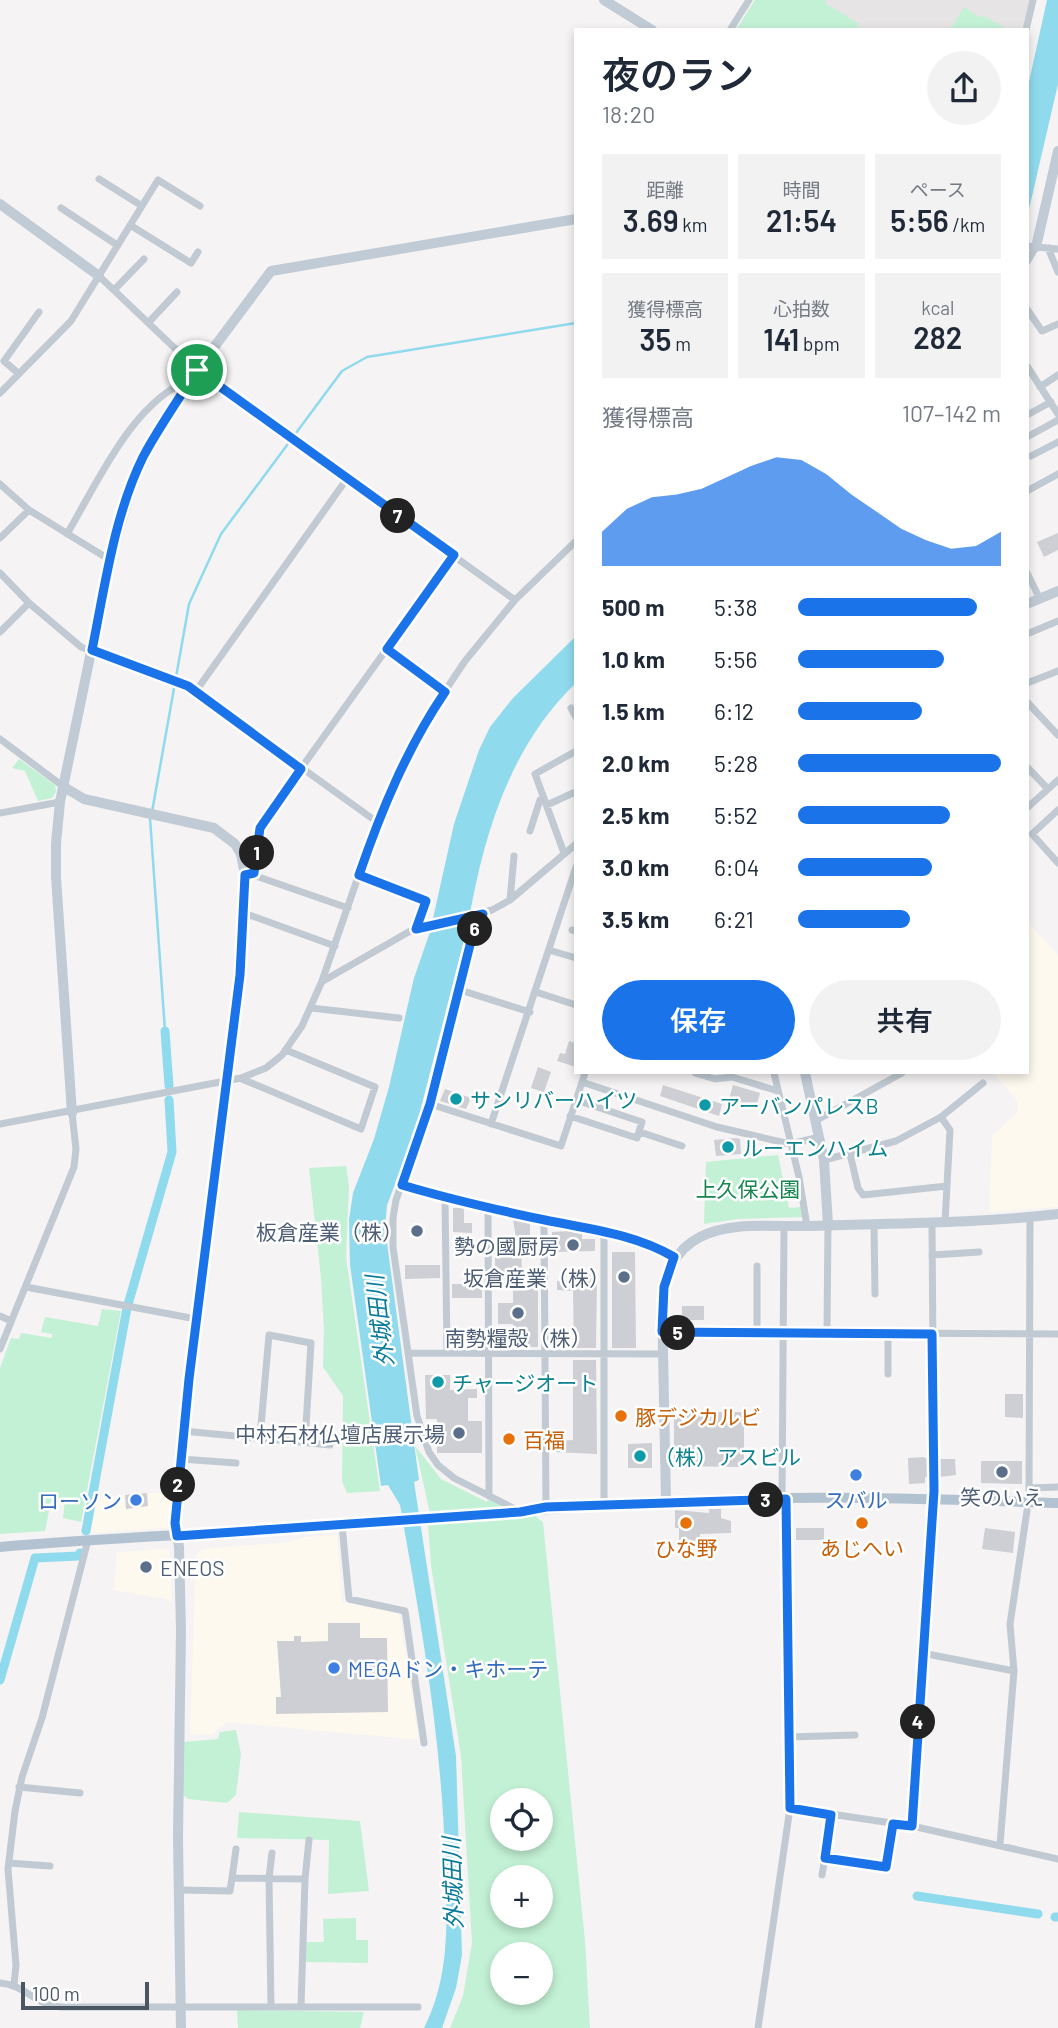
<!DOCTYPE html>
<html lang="ja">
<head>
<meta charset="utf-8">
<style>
	:root { --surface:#fff; --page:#f2f2f3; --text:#1f2937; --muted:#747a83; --accent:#1a73e8 }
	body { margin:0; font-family:Barlow,"Noto Sans JP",sans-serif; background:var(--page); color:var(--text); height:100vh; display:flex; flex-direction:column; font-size:26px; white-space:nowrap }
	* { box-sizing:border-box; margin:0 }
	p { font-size:23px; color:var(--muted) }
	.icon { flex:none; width:38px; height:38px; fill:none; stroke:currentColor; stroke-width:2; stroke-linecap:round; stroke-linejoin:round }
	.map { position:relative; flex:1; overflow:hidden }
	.drawer { position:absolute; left:574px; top:28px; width:455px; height:1046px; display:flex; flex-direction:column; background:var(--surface); border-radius:0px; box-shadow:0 4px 10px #0003 }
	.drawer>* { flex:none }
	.tools { position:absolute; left:490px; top:1788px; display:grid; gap:14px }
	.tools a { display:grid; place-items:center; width:63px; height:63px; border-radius:50%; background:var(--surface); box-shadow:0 4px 10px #0003; font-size:35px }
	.scale { position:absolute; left:21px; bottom:18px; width:128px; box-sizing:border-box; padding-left:7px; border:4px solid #4a5661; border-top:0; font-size:19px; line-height:24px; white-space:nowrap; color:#4a5661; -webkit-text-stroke:5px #fff; paint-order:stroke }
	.pin { position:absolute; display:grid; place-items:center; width:60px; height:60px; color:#fff; margin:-30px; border:4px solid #fff; border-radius:50%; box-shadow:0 2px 7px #0007 }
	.km { position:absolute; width:35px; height:35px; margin:-18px; border-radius:50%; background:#222; color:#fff; font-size:19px; line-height:35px; text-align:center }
	.round { display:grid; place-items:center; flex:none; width:74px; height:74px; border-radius:37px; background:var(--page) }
	.head { display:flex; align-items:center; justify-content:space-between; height:119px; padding:0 28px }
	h1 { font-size:38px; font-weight:600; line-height:52px }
	.stats { display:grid; grid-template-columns:repeat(3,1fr); gap:10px; height:119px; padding:7px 28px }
	.stats div { display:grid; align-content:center; border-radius:0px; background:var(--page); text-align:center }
	.stats b { font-size:30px; font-weight:600 }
	.stats small { font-size:19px; font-weight:400 }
	.stats p { font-size:19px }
	.chart { height:196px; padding:14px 28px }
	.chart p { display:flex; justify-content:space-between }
	.chart svg { width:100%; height:126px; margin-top:7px; fill:var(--accent); opacity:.7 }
	.action { display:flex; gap:14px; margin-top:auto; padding:14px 28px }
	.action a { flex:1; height:80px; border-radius:42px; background:var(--accent); color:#fff; font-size:28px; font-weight:600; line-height:80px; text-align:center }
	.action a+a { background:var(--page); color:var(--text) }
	ul { padding:0 28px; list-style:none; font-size:23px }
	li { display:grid; grid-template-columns:112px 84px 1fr; align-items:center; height:52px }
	li i { height:18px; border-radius:9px; background:var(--accent) }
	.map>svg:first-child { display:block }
	.commercial { fill:#fdf9ef }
	.education { fill:#e6e4e5 }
	.green { fill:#c3f1d5; fill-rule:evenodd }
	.water { fill:#90daee }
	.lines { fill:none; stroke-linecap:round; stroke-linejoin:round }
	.stream { stroke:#90daee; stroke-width:2.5 }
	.canal { stroke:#90daee; stroke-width:9 }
	.building { fill:#cdcfd5 }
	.street { stroke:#c1cad2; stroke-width:7 }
	.secondary { stroke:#c1cbd6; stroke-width:10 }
	.primary { stroke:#b3c2d1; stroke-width:10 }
	.route-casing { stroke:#fff; stroke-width:14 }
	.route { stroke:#1a73e8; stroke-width:9 }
	.culture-dot { fill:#0f9aa8; stroke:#fff; stroke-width:2.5 }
	.service-dot { fill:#5c6f8a; stroke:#fff; stroke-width:2.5 }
	.food-dot { fill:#e8710a; stroke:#fff; stroke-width:2.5 }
	.shop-dot { fill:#3f7fe0; stroke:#fff; stroke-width:2.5 }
	.labels { text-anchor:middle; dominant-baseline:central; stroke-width:5; stroke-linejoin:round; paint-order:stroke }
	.culture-label { font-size:21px; fill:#0d838f; stroke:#fff; text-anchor:start }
	.park-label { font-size:21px; fill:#17864f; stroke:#fff }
	.service-label { font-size:21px; fill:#4e5e75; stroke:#fff; text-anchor:end }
	.food-label { font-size:21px; fill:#c56008; stroke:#fff; text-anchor:start }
	.shop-label { font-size:21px; fill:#366cbe; stroke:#fff }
	.water-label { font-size:23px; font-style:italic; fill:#0c7c9b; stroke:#fff }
</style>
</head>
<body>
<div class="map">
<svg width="1058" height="2028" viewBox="0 0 1058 2028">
	<rect width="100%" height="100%" fill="#f5f3f3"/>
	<path class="commercial" d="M1027,921L1058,955V1207L989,1212L992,1136L1017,1113L1018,1101L993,1073H1027Z
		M173,1492L171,1523L167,1528L90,1533L97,1497Z
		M337,1535L342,1602L399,1613L419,1740L227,1722L211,1735L190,1734L196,1555L202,1549L289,1542L306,1537Z
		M167,1549L170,1553L172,1603L166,1599L114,1590L117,1552Z"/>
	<path class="education" d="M755,0H1030L1023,30H736Z"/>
	<path class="green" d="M755,0H826L825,3L859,24L855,30H736Z
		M964,7L980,17L985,16L1008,30H950Z
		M19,759L55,785L56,792L52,798L38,801L25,771L12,768Z
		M778,1155L789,1208L801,1207L802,1217L738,1219L704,1224L706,1162Z
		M346,1166L349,1186L346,1257L380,1491L347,1493L342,1481L343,1396L323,1367L324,1330L321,1278L309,1168Z
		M102,1309L121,1311L81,1522L63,1518L65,1500H51L45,1531L0,1534V1368L11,1338L19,1339L21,1333L52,1338V1334L41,1332L45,1317L98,1326Z
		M415,1446L441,1479L487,1502L489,1499L506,1507L430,1513Z
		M535,1516L543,1522L585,1941L590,2028H450L463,1996L472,1943L461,1756L431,1565L428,1524ZM502,1801H541V1839H502ZM502,1878H541V1916H502ZM502,1955H541V1993H502Z
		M236,1730L241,1754L236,1795L227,1803L188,1799L182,1794L183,1742L218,1739L220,1732Z
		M239,1812L360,1821L369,1891L328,1894L329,1840L237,1838Z
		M356,1918V1940H368V1963L306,1962V1942H324L323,1919Z
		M237,2010L364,2012L360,2028H238Z"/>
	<path class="water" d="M1047,0H1058V84L1027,218V91Z
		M576,636V683C509,747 483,837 468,925L414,1135L387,1205L385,1228L419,1480L414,1482L456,1756L462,1955L456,1988L442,2028H424C451,1975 447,1918 445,1860C442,1741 421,1623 400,1505L388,1485L381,1486L350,1265L349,1220L353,1193L374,1139L389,1087L414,978L430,932L454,824L479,750L490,727L513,698Z"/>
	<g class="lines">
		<path class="stream" d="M152,812L189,604L221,534L342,371L367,357L576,323
			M150,818L165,1031"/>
		<path class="canal" d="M165,1031L169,1086
			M86,1531L127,1308L172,1152L169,1100
			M0,1680L35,1558L79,1556L80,1553
			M917,1896L1038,1914
			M1055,1917H1058"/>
	</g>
	<path class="building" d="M1058,533V550L1044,557L1037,542Z
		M569,1041L576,1043V1067L557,1061L560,1053L565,1054Z
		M538,1067L551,1072L544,1092L531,1088Z
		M663,1085L722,1104L719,1116L660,1096Z
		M733,1085L760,1093L756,1107L729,1099Z
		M445,1089L471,1098L466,1109L440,1101Z
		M736,1138L740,1139L741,1154L716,1156L714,1140Z
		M453,1208H464V1223H472V1233L453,1232Z
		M513,1219L530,1224V1239L516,1238Z
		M569,1231L582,1234V1239H595V1251L552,1252V1232Z
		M495,1242H521L522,1278L538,1277V1347H513V1324H498V1303H513V1275H495Z
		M612,1252H635L636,1348H612Z
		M405,1265H440V1278L405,1279Z
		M597,1278L596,1348H574L573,1291L557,1290V1281Z
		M452,1284H482V1298H452Z
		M682,1306H704V1320H682Z
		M573,1360H596L597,1454L553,1452V1441L573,1440Z
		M425,1375H450V1390L477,1389V1398H468V1421H482V1453H437V1419H426Z
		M1005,1394H1023V1418L1005,1417Z
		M674,1412H744V1467L674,1466Z
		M652,1443V1468H628V1444Z
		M924,1457L928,1460V1477H925V1483L909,1484L908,1458Z
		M940,1459H955L956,1475L940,1477Z
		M981,1461H1022V1484L981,1483Z
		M147,1493L148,1506L126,1509L125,1495Z
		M709,1509H721V1518L731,1521V1533L700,1534V1541L679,1540V1528H675V1510L709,1513Z
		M796,1528H824V1540H796Z
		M985,1528L1015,1532L1013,1553L982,1549Z
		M328,1623H360V1638H387L388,1712L276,1714V1697H281L277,1641H294V1636H301V1642L328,1641Z"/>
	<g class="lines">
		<path class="street" d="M730,30L749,0
			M1026,30L1033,0
			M99,179L142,206
			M61,208L117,245
			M130,225L191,263L198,252
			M1027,246L1058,249
			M1048,248L1058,272
			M1027,262L1036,247
			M99,276L206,378L515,600
			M114,290L144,259
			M1027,309L1042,331L1058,324
			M149,322L177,292
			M1027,366L1058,414
			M19,374L4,361L39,312
			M1040,387L1058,375
			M0,393L71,321L158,180L200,206
			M1027,415L1051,402
			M1027,437L1058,420
			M1031,456L1058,442
			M0,484L29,510L110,560
			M1027,491L1058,474
			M67,534C98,482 132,402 191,379
			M0,538L29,510
			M0,573L29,603L81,647L188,686L377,822
			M1027,573L1040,599
			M0,632L29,603
			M1027,634L1058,621
			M387,649L445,692
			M1027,683L1058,671
			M196,691L346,480
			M1027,702L1058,735
			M571,708L576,717
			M0,739L64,787
			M1027,767L1048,789
			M547,805L573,793
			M1027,808L1058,780
			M1058,810L1032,834L1058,863
			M0,813L60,802
			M530,831L540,800L544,798
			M564,853L535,774L576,751
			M254,873L260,828L264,820L454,555
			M250,874L348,908
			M359,875L426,901L417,929
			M510,900L514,856
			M244,913L335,946
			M483,914L473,933L430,1104L396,1200L393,1218V1247L417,1416L429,1452L438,1465L454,1478L517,1510
			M572,930L576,931
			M549,950L576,958
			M323,981L412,930L492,910L510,900L576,844
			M460,990L530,1012
			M536,992L576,1005
			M311,1008L399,1018
			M695,1073L715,1079L732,1077L778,1091
			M774,1073L799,1177L807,1226
			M242,1079L361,1129L375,1087L286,1050
			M582,1082L717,1127L790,1144L820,1137
			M430,1104L561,1146L585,1073
			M570,1116L637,1138L642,1122L576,1100
			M941,1117L950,1130L945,1222
			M817,1120L902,1073
			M0,1124L241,1078L266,1068L282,1055L302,1026L322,981L377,822L431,712L465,661L515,600L576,541
			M491,1124L576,867
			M640,1132L682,1146
			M850,1154L858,1188L863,1195L947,1186
			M824,1160L896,1141L941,1117L983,1083
			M402,1185L488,1208L643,1241L674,1257
			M445,1198L447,1353
			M488,1208L489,1496
			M544,1220L546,1507
			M874,1225L875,1294
			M604,1232V1506
			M932,1255L979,1252
			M757,1266V1334
			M26,1287L196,1319
			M0,1316L11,1321
			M662,1332L1058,1334
			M827,1333L828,1225
			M888,1334V1374
			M0,1349L74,1167L76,1149L72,1113
			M409,1353L663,1354
			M183,1431L330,1445
			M260,1437L269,1335L311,1343L305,1442
			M181,1459L236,1463
			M1029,1488L1058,1487
			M1029,1497L1030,1217
			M782,1499L784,1227
			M342,1525L349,1599L405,1611L424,1743
			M922,1653L1014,1671
			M789,1737L855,1735
			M19,1787L80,1793
			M790,1808L912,1826L1058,1859
			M912,1826L934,1491L932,1223
			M1000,1845L1014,1671L1010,1624L1027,1511
			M825,1858L886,1867L893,1824
			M9,1863L50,1866
			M822,1875L832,1815
			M232,1878L236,1849
			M305,1879L309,1840
			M180,1890L230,1891L232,1878L305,1879L301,2007
			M0,1983C26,1985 34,2005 61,2007H418
			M14,1984L16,1965L8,1869L15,1811L22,1777L42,1718L88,1540
			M271,2007L269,1878L272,1853
			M758,2028L790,1808L786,1499"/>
		<path class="secondary" d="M604,0L652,30
			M0,204L99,276
			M1036,247L1058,151
			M1027,604L1058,591
			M64,787L84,799L214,828L235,844L241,854L245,875L240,975L189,1379L175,1523L179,1547L181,1630L178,1838L181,2028
			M805,1073L824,1160L828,1225
			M72,1113L56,877V843L60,802L110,560L135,476L153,441L197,370L271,271L576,219
			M666,1501L662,1302C666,1274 673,1251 700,1237C731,1221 773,1227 806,1226C890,1223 974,1224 1058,1214"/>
		<path class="primary" d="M0,1547C99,1538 198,1535 298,1528C420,1519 542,1508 664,1502C795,1494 927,1499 1058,1503"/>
	</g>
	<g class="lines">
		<defs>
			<path id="route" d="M197,370L454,555L387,649L445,692C407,748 381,811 359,875L426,901L416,929L483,914L473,933L430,1104L402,1185C449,1199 497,1210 545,1220C589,1229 635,1234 674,1257L664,1287L662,1332L932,1334L934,1491L912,1826L893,1824L886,1867L825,1858L831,1815L790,1808L786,1499L546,1507L520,1512L177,1536L175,1523L189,1379L240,975L245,875L254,873L260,828L301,769L188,686L92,650C105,586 114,516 143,457C159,427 179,399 197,370Z"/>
		</defs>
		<use href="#route" class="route-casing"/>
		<use href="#route" class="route"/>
	</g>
	<g class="culture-dot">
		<circle cx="456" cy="1099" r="7"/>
		<circle cx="705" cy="1105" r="7"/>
		<circle cx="728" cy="1147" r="7"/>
		<circle cx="438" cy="1382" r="7"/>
		<circle cx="640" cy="1456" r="7"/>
	</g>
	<g class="service-dot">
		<circle cx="417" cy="1231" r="7"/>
		<circle cx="573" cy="1245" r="7"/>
		<circle cx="624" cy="1277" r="7"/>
		<circle cx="518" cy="1313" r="7"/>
		<circle cx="459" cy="1433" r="7"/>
		<circle cx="1002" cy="1472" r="7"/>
		<circle cx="146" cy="1567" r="7"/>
	</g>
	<g class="food-dot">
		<circle cx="621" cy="1416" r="7"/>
		<circle cx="509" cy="1439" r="7"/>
		<circle cx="686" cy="1523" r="7"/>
		<circle cx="862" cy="1523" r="7"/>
	</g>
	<g class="shop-dot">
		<circle cx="856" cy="1475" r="7"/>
		<circle cx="136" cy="1500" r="7"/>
		<circle cx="334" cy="1668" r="7"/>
	</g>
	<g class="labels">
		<g class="culture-label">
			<text x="470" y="1099">サンリバーハイツ</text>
			<text x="719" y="1105">アーバンパレスB</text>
			<text x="742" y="1147">ルーエンハイム</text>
			<text x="452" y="1382">チャージオート</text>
			<text x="654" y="1456">（株）アスビル</text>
		</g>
		<g class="park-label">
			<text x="748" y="1188">上久保公園</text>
		</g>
		<g class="service-label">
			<text x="403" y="1231">板倉産業（株）</text>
			<text x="559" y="1245">勢の國厨房</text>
			<text x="610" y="1277">坂倉産業（株）</text>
			<text x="518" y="1337" text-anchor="middle">南勢糧殻（株）</text>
			<text x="445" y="1433">中村石材仏壇店展示場</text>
			<text x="1002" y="1496" text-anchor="middle">笑のいえ</text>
			<text x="160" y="1567" text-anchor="start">ENEOS</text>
		</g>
		<g class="food-label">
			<text x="635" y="1416">豚デジカルビ</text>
			<text x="523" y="1439">百福</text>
			<text x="686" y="1547" text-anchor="middle">ひな野</text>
			<text x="862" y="1547" text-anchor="middle">あじへい</text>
		</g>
		<g class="shop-label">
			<text x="856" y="1499">スバル</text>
			<text x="122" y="1500" text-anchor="end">ローソン</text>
			<text x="348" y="1668" text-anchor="start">MEGAドン・キホーテ</text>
		</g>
		<g class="water-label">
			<text transform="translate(379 1321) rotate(-97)">外城田川</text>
			<text transform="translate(452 1883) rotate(-92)">外城田川</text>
		</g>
	</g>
</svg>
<div class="tools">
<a><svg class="icon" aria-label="locate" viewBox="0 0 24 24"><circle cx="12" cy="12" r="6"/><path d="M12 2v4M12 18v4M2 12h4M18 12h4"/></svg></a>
<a>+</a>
<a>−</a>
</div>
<div class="scale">100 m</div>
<div class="pin" style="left:197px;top:370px;background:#1e9e55"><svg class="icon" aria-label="arrive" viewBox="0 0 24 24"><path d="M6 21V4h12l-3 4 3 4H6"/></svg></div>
<b class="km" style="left:257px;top:853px">1</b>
<b class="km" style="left:178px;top:1485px">2</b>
<b class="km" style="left:766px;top:1500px">3</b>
<b class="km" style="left:918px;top:1722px">4</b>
<b class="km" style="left:678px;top:1333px">5</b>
<b class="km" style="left:475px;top:929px">6</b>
<b class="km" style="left:398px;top:516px">7</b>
<section class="drawer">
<div class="head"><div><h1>夜のラン</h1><p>18:20</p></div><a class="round"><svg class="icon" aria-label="share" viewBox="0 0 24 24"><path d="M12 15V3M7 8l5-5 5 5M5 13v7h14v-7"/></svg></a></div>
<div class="stats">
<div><p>距離</p><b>3.69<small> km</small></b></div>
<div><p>時間</p><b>21:54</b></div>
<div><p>ペース</p><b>5:56<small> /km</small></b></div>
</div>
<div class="stats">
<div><p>獲得標高</p><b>35<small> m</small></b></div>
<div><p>心拍数</p><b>141<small> bpm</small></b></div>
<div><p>kcal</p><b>282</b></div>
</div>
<div class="chart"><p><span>獲得標高</span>107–142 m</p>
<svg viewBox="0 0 160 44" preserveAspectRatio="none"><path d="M0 44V32L10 24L20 20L30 19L40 17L50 13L60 9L70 6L80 7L90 12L100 19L110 25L120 31L130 35L140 38L150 37L160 32V44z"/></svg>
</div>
<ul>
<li><b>500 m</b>5:38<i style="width:88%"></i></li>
<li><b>1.0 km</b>5:56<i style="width:72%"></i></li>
<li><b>1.5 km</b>6:12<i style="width:61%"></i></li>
<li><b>2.0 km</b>5:28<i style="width:100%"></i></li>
<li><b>2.5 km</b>5:52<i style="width:75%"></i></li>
<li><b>3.0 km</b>6:04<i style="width:66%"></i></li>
<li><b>3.5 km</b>6:21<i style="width:55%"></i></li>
</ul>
<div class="action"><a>保存</a><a>共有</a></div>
</section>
</div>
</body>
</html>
